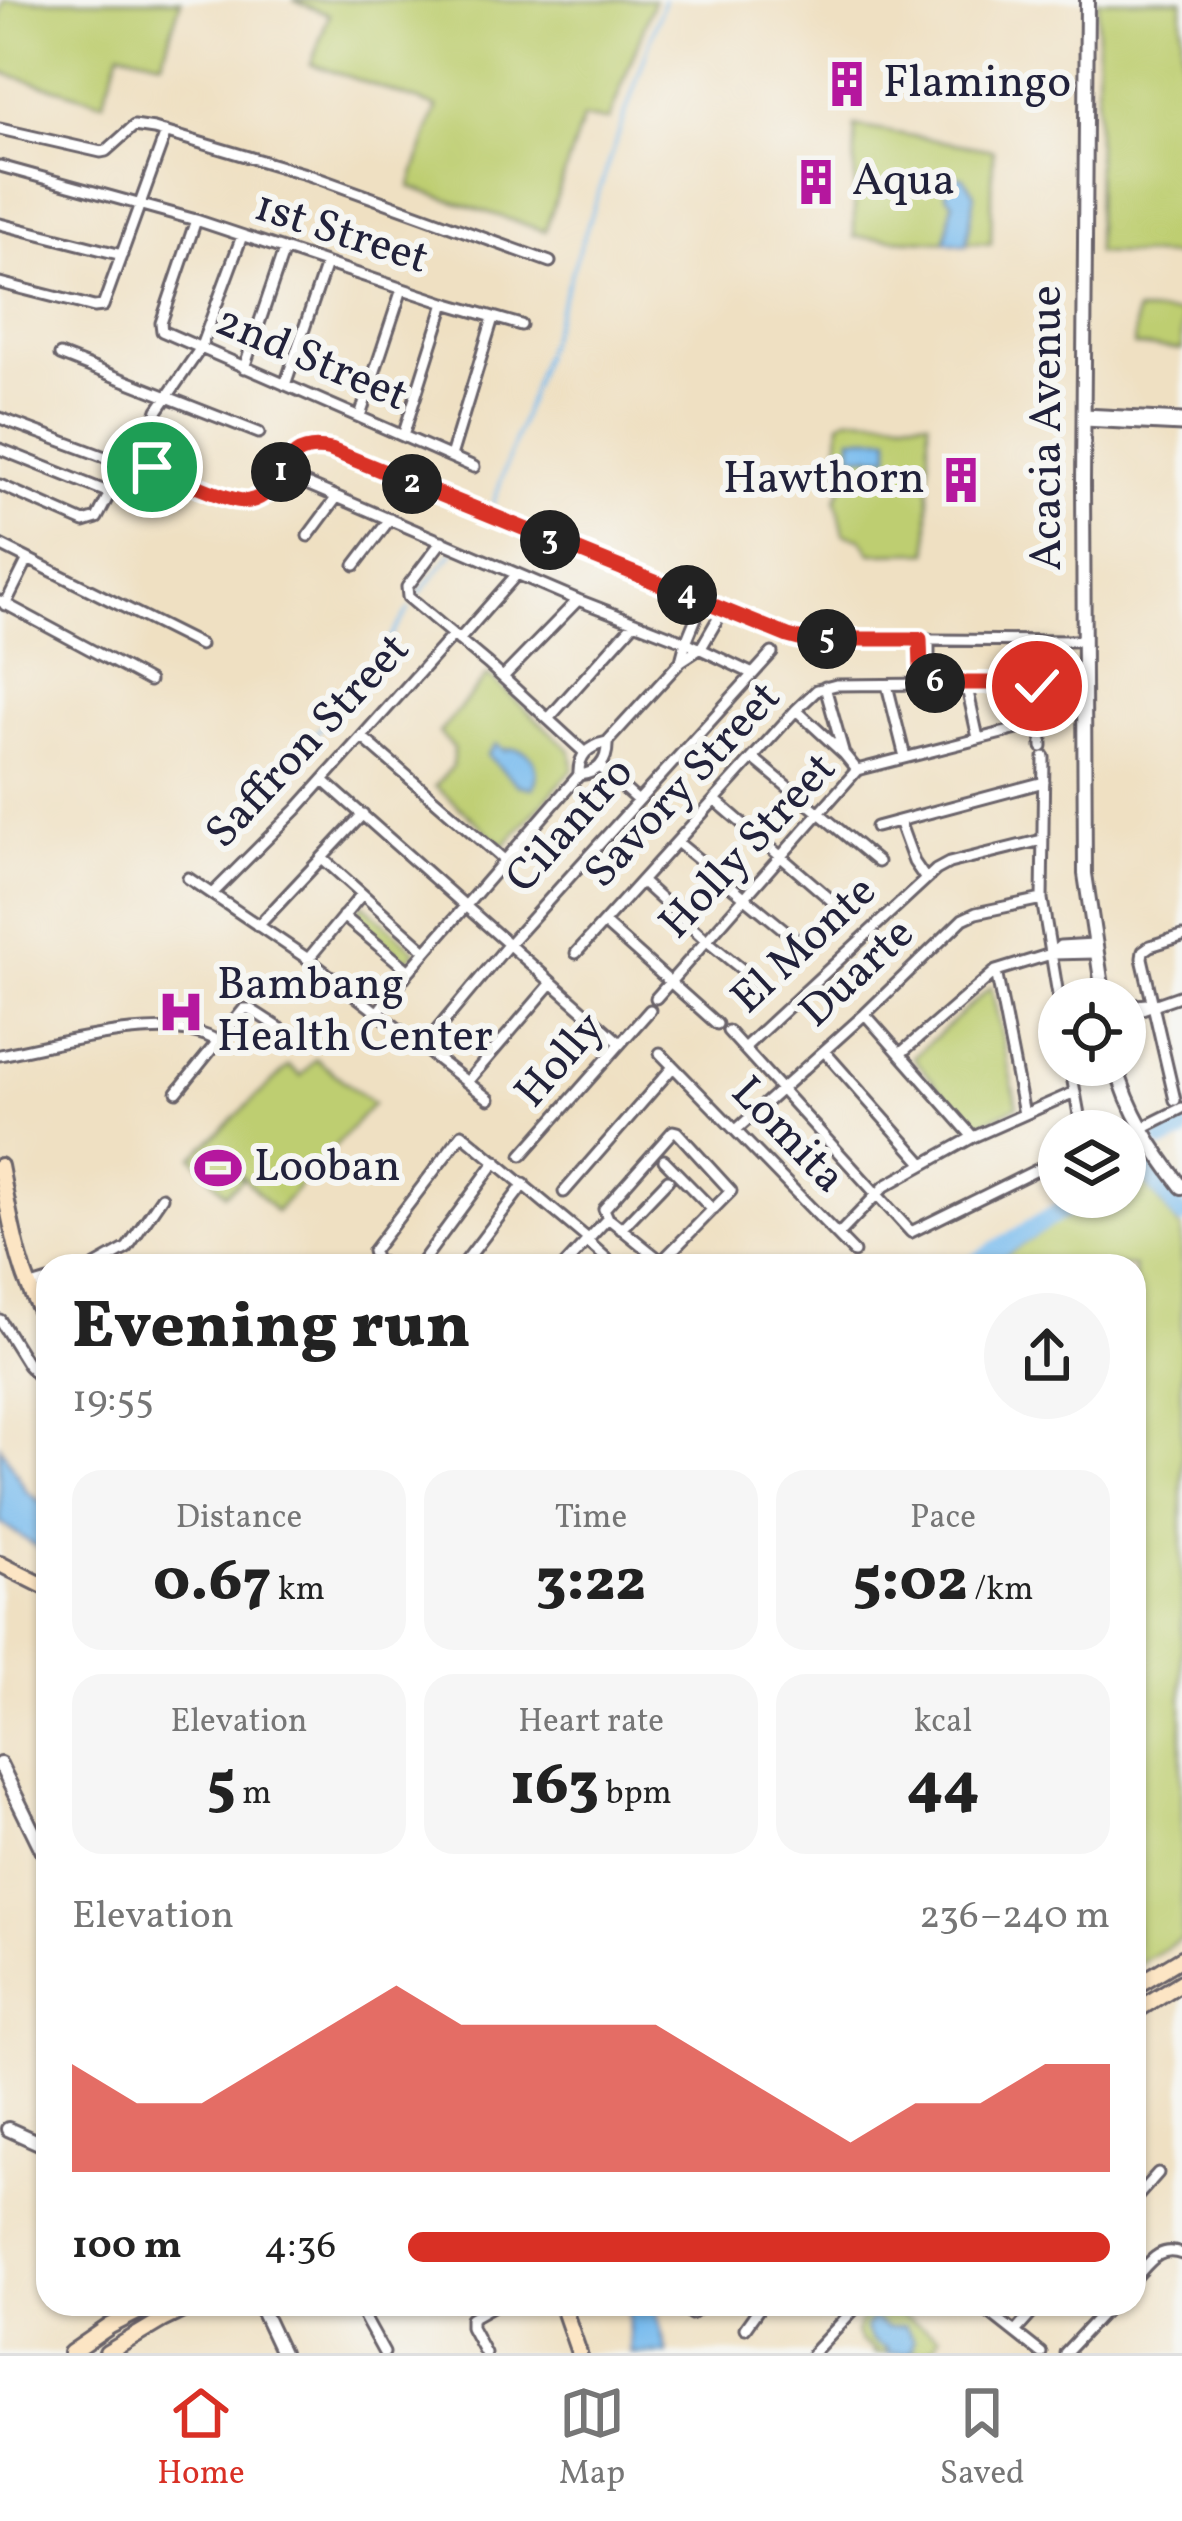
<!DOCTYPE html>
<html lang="en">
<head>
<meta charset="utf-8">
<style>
	:root { --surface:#fff; --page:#f6f6f6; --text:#222; --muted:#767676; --line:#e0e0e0; --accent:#d93025 }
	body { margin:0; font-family:Vollkorn,serif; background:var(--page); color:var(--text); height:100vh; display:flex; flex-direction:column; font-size:45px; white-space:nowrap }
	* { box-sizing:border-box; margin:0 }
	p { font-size:39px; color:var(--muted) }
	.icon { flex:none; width:66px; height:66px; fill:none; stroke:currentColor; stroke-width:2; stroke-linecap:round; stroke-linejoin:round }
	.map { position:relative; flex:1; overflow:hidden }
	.details { position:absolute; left:36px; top:1254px; width:1110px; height:1062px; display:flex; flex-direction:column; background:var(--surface); border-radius:36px; box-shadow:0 3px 9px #0004 }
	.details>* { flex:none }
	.fabs { position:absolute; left:1038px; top:978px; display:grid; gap:24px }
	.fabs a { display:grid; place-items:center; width:108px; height:108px; border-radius:50%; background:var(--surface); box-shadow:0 3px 9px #0004; font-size:60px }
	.pin { position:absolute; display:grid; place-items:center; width:102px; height:102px; color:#fff; margin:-51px; border:6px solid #fff; border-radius:50%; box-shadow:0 3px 12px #0007 }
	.km { position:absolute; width:60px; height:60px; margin:-30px; border-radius:50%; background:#222; color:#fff; font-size:33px; line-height:60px; text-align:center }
	.round { display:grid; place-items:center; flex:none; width:126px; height:126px; border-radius:63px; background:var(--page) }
	.headline { display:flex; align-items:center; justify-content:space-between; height:204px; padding:0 36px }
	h1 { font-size:66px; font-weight:800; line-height:90px }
	.metrics { display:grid; grid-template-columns:repeat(3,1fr); gap:18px; height:204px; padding:12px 36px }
	.metrics div { display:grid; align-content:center; border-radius:30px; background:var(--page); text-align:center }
	.metrics b { font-size:60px; font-weight:800 }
	.metrics small { font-size:33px; font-weight:400 }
	.metrics p { font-size:33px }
	.chart { height:336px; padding:24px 36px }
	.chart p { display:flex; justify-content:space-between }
	.chart svg { width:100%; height:216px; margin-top:12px; fill:var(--accent); opacity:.7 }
	ul { padding:0 36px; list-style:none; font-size:39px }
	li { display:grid; grid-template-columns:192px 144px 1fr; align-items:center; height:90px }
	li i { height:30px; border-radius:15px; background:var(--accent) }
	.tabs { display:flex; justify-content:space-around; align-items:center; height:168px; border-top:3px solid var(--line); background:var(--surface); font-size:33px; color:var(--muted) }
	.tabs a { display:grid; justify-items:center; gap:6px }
	.tabs .current { color:var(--accent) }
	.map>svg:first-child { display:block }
	.green { fill:#bece71; stroke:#707856; stroke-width:3 }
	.water { fill:#78bbee; stroke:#4d6e94; stroke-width:3 }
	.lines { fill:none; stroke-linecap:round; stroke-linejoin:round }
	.stream { stroke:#78bbee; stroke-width:3 }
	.river { stroke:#78bbee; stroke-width:18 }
	.minor-casing { stroke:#6a646a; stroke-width:15 }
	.tertiary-casing { stroke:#6a646a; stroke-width:18 }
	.secondary-casing { stroke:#6a646a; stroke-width:20 }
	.minor { stroke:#fff; stroke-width:9 }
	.tertiary { stroke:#fff; stroke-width:12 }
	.secondary { stroke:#fce5c4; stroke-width:14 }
	.route-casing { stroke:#fff; stroke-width:24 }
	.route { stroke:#d93025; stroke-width:15 }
	.labels { text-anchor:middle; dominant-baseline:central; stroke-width:12; stroke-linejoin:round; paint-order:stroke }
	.poi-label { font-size:45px; fill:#22223b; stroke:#f6f6f2; text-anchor:start }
	.street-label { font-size:45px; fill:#22223b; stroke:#f6f6f2 }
</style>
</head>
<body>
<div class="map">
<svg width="1182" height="2353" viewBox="0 0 1182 2353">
	<rect width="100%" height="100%" fill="#f6f6f2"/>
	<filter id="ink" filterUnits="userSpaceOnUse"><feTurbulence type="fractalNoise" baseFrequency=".00833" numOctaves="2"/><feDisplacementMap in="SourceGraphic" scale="24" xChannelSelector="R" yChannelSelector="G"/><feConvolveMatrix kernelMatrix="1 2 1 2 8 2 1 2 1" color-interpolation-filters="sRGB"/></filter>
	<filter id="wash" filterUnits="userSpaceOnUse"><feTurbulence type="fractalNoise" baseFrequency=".004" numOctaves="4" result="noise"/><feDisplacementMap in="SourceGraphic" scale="48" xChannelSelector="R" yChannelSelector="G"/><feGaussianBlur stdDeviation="2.7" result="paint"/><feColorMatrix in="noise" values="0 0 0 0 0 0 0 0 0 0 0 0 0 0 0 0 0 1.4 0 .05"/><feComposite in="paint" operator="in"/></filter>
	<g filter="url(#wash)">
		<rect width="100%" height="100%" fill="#efe0c2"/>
		<path class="green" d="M4,0H181L162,61L120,51L103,102L0,72V14Z
			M293,0H654L609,120L583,118L545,231L410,187L437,107L311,64L329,15Z
			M1098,0H1182V256L1096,253Z
			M855,126L993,150L991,244L854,237Z
			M1136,312L1182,313V350L1134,346Z
			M848,417L929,420V552L871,553L861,538L844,534L836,499L842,487V473L838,465L840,422Z
			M488,675L571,751L573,769L504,846L435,786L452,767L454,748L439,733Z
			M363,904L416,951L407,961L354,915Z
			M991,987L1017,1106L972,1128L913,1057Z
			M316,1059L373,1104L276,1212L235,1169L242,1180L225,1194L193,1157L289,1066L301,1076Z
			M1136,1171L1182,1230V1939L1134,1966V1266H989L1096,1197H1125V1178Z
			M881,2304L939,2336L935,2346L924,2353H873L874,2350L860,2341L856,2333L863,2317Z"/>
		<path class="water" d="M950,174L964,178L975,194L966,246L945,242L953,202L946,194Z
			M852,437H890V456L852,455Z
			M496,744C513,756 496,747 515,749C537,751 540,773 533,788L518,785L487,755Z
			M0,1445L27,1492L48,1507V1555L0,1522Z
			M628,2304H658L657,2316L667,2353H630Z
			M871,2320H876L887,2328L905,2326L913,2339L912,2349L907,2353H888L887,2348C877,2345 869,2341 866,2329Z"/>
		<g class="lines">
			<path class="stream" d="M493,504L664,0
				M419,594L453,552
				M296,756L369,671L409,609"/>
			<path class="river" d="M1163,1140L1182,1131
				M1137,1158L1182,1216
				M970,1266L1084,1197"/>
		</g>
	</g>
	<g filter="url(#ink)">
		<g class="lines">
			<defs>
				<path id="minor" d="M0,129L101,152L106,151L134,126L154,129L309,175L550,262
					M0,166L196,220L445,303L521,325
					M196,220L161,323L162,331L474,467
					M0,224L122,255
					M242,236L200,349L158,410L143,458L146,465C169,474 226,503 247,501C286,498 274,438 331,450L799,639L1083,641
					M0,283L94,307L103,306L166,132
					M60,355L259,433
					M244,368L284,250
					M285,385L326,264
					M1084,414L1182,419
					M360,416L402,289
					M0,418L121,463L130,464L143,458
					M1084,421L1182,426
					M403,436L445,303
					M0,449L110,493L125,496L132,493L146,465
					M451,456L493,318
					M302,482L578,600L686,642L753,674
					M0,485L84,522L97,518L110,493
					M308,536L337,497
					M442,541L407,587L408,597L488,664L585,753
					M0,545L200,645
					M355,565L390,519
					M0,601L149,681
					M5,605L28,559
					M921,639V669L925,675V684
					M459,640L517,574
					M681,661L686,642L703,601
					M925,675L929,669V639
					M503,677L578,600
					M966,683L978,738
					M887,685L905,757
					M825,687L843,751
					M796,710L844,754L857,770
					M548,719L635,622
					M362,737L504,860
					M607,742C608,762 598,773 579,775C578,756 588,746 607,742L681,661L701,648L723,610
					M1044,757L1042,899L1059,1001
					M753,758L878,862
					M600,767L638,801
					M323,780L620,1043
					M715,800L837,905
					M899,821L914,862L925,878
					M876,827L1044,782
					M677,842L803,945
					M322,858L426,951
					M188,878L308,959L489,1099
					M641,881L707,941L760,984
					M212,894L296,810L453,635
					M343,916L409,971
					M604,923L717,1024
					M258,926L363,814
					M576,953L796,710L817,690L836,685L1030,683L1041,691L1042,747
					M1051,954L1096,953
					M308,959L362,894
					M996,971L1024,1114
					M656,998L857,770L1041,723
					M1125,1006L1147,1004
					M377,1013L409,971L579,775
					M865,1014L973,1137
					M1125,1015L1182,995
					M728,1031L911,1232L1059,1159
					M422,1048L508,945L772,653
					M744,1048L936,870L949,863L1042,840
					M824,1051L924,1164
					M660,1053L854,1252
					M901,1053L996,971L1051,954L1060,946L1094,944
					M0,1055C52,1045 173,1012 217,1041
					M1070,1065L1082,1131
					M467,1082L551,984
					M177,1092L244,1009H250L281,1029
					M1175,1100L1142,958L1143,951L1150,946L1182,936
					M1142,1128L1182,1108
					M736,1130L865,1014L963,919L976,913L1042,899
					M673,1131L677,1132L731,1191L665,1258L660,1260L608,1218L604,1209Z
					M522,1155L650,1010
					M664,1160L713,1210
					M564,1192L673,1067
					M621,1229L668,1180
					M838,1235L885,1186L973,1137L1075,1092
					M587,1241L615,1266
					M95,1266L127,1248L162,1197
					M388,1266L375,1259L373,1251L462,1134L588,1239
					M419,1266L496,1161
					M462,1266L524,1184
					M564,1266L608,1218
					M28,1287L48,1281
					M0,1320L28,1365L48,1386
					M1134,2200L1158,2173
					M1134,2279C1149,2263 1159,2245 1182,2254
					M357,2304L384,2353
					M979,2304L1041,2353
					M691,2314L705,2304
					M745,2328L762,2304
					M1015,2332L1040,2304
					M485,2353L471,2327V2318L496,2304
					M813,2353L859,2304
					M1065,2353L1111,2304"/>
				<path id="tertiary" d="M1087,0L1083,483L1085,874L1104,999
					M1116,1065C1128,1111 1153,1150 1182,1187
					M0,1764L48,1862
					M8,2129L48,2147
					M259,2304L282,2353"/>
				<path id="secondary" d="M0,1166C11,1222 18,1276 48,1325
					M0,1564L48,1588
					M1134,1987L1182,1958
					M1134,2012L1182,1982
					M562,2304L579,2353
					M71,2353L110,2326L153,2304
					M107,2353L162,2320L195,2304"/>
			</defs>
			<use href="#minor" class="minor-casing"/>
			<use href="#tertiary" class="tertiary-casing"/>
			<use href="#secondary" class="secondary-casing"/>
			<use href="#minor" class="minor"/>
			<use href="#tertiary" class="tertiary"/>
			<use href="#secondary" class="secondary"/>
		</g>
	</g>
	<g class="lines" filter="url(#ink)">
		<defs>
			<path id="route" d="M152,467C172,475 230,504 249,501C287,494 275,438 331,450L788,636L799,639H920L921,669L925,675V683H1030L1037,686"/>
		</defs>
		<use href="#route" class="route-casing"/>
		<use href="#route" class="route"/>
	</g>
	<defs>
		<symbol id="building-bare" viewBox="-9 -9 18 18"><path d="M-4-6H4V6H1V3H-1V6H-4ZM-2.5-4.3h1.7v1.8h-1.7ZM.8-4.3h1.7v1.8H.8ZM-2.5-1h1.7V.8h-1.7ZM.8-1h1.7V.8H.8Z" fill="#b5179e" stroke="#f6f6f2" stroke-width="2.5" paint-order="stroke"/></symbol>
		<symbol id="hospital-bare" viewBox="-9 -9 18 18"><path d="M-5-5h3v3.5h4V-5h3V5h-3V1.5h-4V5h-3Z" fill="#b5179e" stroke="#f6f6f2" stroke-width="2.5" paint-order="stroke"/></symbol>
		<symbol id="stadium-bare" viewBox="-9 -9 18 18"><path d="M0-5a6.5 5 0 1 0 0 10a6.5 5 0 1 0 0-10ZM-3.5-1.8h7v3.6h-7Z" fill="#b5179e" stroke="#f6f6f2" stroke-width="2.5" paint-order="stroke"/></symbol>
	</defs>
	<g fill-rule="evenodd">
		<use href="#building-bare" x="814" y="51" width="66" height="66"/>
		<use href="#building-bare" x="783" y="149" width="66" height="66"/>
		<use href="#building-bare" x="928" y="447" width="66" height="66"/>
		<use href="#hospital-bare" x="148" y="979" width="66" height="66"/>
		<use href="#stadium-bare" x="185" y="1135" width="66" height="66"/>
	</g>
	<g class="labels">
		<g class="poi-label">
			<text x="883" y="84">Flamingo</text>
			<text x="852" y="182">Aqua</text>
			<text x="925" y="480" text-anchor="end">Hawthorn</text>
			<text x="217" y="986">Bambang<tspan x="217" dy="52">Health Center</tspan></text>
			<text x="254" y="1168">Looban</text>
		</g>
		<g class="street-label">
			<text transform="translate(341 234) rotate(18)">1st Street</text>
			<text transform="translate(311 360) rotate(23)">2nd Street</text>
			<text transform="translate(1048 428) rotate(-90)">Acacia Avenue</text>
			<text transform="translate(309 742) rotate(-47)">Saffron Street</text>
			<text transform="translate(684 786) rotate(-47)">Savory Street</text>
			<text transform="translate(571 826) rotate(-48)">Cilantro</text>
			<text transform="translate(749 847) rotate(-47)">Holly Street</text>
			<text transform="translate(805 946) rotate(-43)">El Monte</text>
			<text transform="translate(858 974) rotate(-43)">Duarte</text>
			<text transform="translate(561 1061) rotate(-49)">Holly</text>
			<text transform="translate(787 1136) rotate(46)">Lomita</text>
		</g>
	</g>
</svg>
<div class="fabs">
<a><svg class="icon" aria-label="locate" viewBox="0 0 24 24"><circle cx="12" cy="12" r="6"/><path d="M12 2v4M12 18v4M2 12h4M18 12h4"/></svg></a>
<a><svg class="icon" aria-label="layers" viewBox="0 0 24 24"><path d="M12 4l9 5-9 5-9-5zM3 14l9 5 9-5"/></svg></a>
</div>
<div class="pin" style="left:152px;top:467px;background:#1e9e55"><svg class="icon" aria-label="arrive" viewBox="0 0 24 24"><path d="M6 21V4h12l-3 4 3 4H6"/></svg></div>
<div class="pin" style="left:1037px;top:686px;background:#d93025"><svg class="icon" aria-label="check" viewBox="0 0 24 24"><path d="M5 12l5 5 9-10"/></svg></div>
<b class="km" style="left:281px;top:472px">1</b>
<b class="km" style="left:412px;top:484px">2</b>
<b class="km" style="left:550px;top:540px">3</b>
<b class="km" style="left:687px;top:595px">4</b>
<b class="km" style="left:827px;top:639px">5</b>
<b class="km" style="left:935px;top:683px">6</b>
<section class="details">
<div class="headline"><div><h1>Evening run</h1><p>19:55</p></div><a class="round"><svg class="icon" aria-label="share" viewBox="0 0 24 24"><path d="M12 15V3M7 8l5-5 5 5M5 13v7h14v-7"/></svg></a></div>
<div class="metrics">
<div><p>Distance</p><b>0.67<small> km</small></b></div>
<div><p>Time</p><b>3:22</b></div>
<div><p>Pace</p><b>5:02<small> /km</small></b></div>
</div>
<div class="metrics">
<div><p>Elevation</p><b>5<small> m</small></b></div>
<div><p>Heart rate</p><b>163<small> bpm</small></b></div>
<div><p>kcal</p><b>44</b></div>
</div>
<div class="chart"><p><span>Elevation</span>236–240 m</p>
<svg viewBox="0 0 160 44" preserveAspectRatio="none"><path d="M0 44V22L10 30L20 30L30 22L40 14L50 6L60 14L70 14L80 14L90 14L100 22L110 30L120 38L130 30L140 30L150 22L160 22V44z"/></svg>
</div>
<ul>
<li><b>100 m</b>4:36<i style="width:100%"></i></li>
</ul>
</section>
</div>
<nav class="tabs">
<a class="current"><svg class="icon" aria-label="home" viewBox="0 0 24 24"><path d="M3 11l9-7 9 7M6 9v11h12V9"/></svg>Home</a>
<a><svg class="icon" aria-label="map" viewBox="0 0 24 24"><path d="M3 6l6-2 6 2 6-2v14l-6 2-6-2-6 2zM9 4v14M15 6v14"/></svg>Map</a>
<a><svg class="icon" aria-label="saved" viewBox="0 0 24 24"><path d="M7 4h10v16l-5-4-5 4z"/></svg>Saved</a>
</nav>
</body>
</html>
